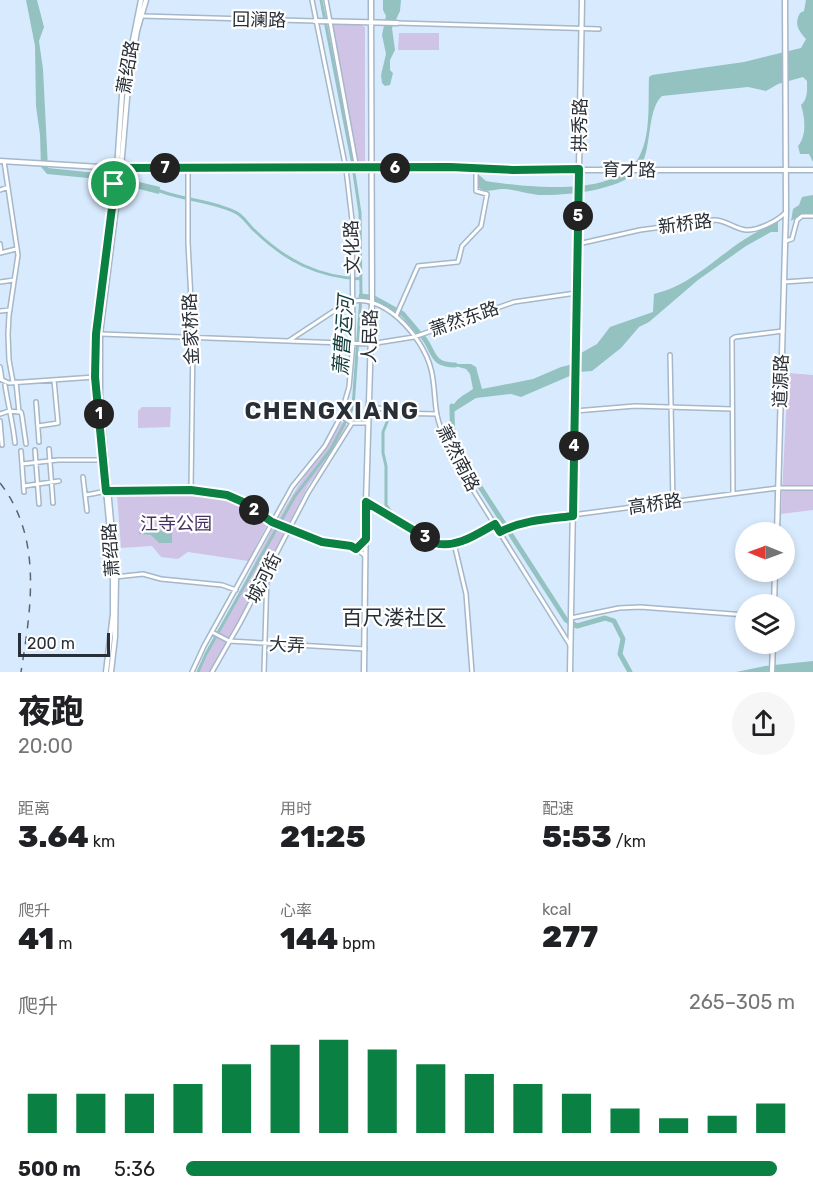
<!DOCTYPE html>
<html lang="zh">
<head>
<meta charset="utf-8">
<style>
	:root { --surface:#fff; --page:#f6f6f6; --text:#202124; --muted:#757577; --accent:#0b8043 }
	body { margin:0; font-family:Rubik,"Noto Sans SC",sans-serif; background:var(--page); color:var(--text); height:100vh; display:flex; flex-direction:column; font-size:22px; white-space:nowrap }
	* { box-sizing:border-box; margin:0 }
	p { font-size:20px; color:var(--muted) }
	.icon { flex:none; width:33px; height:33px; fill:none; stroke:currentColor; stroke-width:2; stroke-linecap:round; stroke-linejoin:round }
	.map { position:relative; height:672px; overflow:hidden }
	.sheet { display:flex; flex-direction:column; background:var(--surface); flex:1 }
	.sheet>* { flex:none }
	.needle { width:39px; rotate:271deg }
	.buttons { position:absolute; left:735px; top:522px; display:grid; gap:12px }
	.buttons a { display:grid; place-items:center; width:60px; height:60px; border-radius:50%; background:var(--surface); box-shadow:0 3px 9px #0003; font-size:30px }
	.scale { position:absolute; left:18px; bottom:15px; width:92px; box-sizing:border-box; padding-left:6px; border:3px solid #282f36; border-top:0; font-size:16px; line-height:21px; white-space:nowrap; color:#282f36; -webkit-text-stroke:4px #fff; paint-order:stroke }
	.pin { position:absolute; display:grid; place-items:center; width:51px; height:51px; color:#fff; margin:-26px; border:3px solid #fff; border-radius:50%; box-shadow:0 2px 6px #0007 }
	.km { position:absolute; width:30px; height:30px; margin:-15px; border-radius:50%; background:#222; color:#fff; font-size:16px; line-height:30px; text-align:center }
	.round { display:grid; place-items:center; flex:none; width:63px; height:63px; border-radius:32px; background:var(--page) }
	.overview { display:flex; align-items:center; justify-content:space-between; height:102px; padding:0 18px }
	h1 { font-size:33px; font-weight:800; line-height:45px }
	.metrics { display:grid; grid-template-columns:repeat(3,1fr); gap:9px; height:102px; padding:6px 18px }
	.metrics div { display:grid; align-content:center }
	.metrics b { font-size:30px; font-weight:800 }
	.metrics small { font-size:16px; font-weight:400 }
	.metrics p { font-size:16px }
	.chart { height:168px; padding:12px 18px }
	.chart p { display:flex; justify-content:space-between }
	.chart svg { width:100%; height:108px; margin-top:6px; stroke:var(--accent); stroke-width:6 }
	ul { padding:0 18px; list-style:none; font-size:20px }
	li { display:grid; grid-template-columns:96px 72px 1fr; align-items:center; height:45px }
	li i { height:15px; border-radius:8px; background:var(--accent) }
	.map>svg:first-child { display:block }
	.green { fill:#d0c4e6 }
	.water { fill:#94c2c0 }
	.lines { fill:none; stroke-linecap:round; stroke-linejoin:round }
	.canal { stroke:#94c2c0; stroke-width:3 }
	.river { stroke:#94c2c0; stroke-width:5 }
	.minor-casing { stroke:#a5b7c9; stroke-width:6 }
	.major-casing { stroke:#a5b7c9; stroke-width:7 }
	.minor { stroke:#fff; stroke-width:3 }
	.major { stroke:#fff; stroke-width:4 }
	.rail { stroke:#5b6570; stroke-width:1.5; stroke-dasharray:8 8; stroke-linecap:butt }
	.route-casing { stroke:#fff; stroke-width:12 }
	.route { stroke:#0b8043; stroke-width:8 }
	.labels { text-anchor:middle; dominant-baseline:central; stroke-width:4.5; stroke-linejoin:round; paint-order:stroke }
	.street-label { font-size:18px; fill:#282f36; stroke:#fff }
	.park-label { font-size:18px; fill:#453260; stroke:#fff }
	.water-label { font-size:20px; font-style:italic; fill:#133e3d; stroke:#fff }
	.quarter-label { font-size:21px; fill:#282f36; stroke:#fff }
	.district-label { font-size:24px; font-weight:bold; letter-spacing:1.5px; fill:#282f36; stroke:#fff }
</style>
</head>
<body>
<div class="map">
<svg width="813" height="672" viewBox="0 0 813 672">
	<rect width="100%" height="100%" fill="#d8ebfe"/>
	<path class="green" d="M331,23L358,24L365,27V164L359,165Z
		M399,33H439V50H398Z
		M788,373L813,375V510L781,514Z
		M142,407H171L170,427L138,428V411Z
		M342,422L347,425L323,467L309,484L242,615L209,672H198L271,531L298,486Z
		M139,491L177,492L223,497L268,523L248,561L188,552L178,559L161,557L152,546L121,548L117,495L121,492Z"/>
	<path class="water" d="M26,0H37L44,27L39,41L43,69L48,168L106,174L160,187L159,194L98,179L47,174L41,167L40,135L36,106L35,46Z
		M383,0H401L400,11L392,28L395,50L390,60V70L393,73L390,85L385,86L382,83L381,75L386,54L382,35L386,16L383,10Z
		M806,0H813V162L809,154H800L798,146C807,135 805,118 801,105C808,99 807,90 807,81L803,77L778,84L766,91L748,87L662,96C647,109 652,147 641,166C628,189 571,195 546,195C532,196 519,190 505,189C495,188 488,194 479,188V175L486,181L492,182C530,187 620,198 640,155C651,133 648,101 649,77L652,75L744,62L801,48L806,39C798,30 794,24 800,13L804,11Z
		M813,195V215H801L791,221L793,209L799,205L802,197Z
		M778,221V232H771L746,246L698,280L649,322L639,327L621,348L592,371L579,372L521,397L511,394L476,398L452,413C452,400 463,396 473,389L470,374L466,369L455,366L454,364H471L476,367L482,389L533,379L561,367L569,365L581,353L597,344L610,327L653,312L654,294C691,285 714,259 745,239C755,232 767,227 778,221Z
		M139,530L172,531V543H159L151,535L139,534Z
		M813,661V672H736L765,666Z"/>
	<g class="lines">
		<path class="canal" d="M160,191C184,200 212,201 235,212C243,215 248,225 255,231C286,261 318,277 361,279
			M384,412L388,413L389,417L383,432V453L386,466V505L394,516L431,537L441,541L456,540
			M198,672L206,654L295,496L331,449L353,407L361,296L360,213L352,160L321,0"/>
		<path class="river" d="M361,296L369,297
			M374,298L403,314L419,333
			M423,337C435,352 431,365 455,365
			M452,406C452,443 453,449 475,479L566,620L577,626L605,618L614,621L623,639L620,654L630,672"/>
		<defs>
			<path id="minor" d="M326,0L357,169
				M142,16L315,21
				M397,23L599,29
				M4,161L18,255L9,315L8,334L9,360L13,382
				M188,169V243L193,337L191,490
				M0,190L8,187
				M786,241L792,239L797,220L802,216H813
				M0,244L1,253
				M578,244L640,230L714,220C726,220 735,229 746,230C758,231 779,220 786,212
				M0,253L16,249
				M0,282L14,280
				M784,282L813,280
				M0,311L10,310
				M396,316L418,266L458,262L462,246L481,226L487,194L476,191V168
				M101,334L370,344L414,337L514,302L576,293
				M290,340L346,303C382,289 423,337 431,369C435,384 434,400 437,415C441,434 451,452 460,469L570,645
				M670,355L673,502
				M0,367L2,380
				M0,379L9,383L95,377
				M16,382L19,412H21L22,416L26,444
				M5,385C8,405 13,423 15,443
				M36,402L39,442
				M368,406L383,409L391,413L437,414
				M575,411L635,406L732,409
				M0,414L9,411L19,412
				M341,416L352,423H367
				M0,421L2,445
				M38,426L58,423L54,380
				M49,449L53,503
				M35,450L39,504
				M21,451L24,492
				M22,464L58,460H103
				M83,477L87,511
				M24,486L59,481
				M733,493L732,339L735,337L783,331
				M85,495C93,494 100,492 108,491C135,487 202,487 228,495C244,501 256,513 271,522C283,528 297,532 310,537C330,546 349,540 365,556
				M366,502L435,543C456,549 477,534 495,524
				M500,532L511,526L534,520L778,488H813
				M454,543L466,594L472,672
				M356,549L366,540
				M115,577L143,574L161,579L222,585L236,590
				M571,618L619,608L640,607L746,615
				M212,632L229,641L365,649
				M192,672L204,646L292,487L325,446L340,418L349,387L353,343L352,220L346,169L312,0
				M212,672L240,623L308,493L352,423
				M264,672L267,575"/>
			<path id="major" d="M315,21L397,23
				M0,161L117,168L450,167L513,170H813
				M777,532L786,211L785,0
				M774,604L775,572
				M106,672L113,614V562L95,377L96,334L117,168L122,95L141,0
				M111,672L115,637L116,577L100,399V334L121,168L128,87L137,31L146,0
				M364,672L366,502L372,301L371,0
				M570,672L582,0
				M772,672L773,644"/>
		</defs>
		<use href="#minor" class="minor-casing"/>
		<use href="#major" class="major-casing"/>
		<use href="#minor" class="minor"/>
		<use href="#major" class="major"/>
		<path class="rail" d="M0,483C43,538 31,608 21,672"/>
	</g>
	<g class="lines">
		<defs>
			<path id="route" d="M450,167L513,170L579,169L573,516C548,519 523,520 500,532L495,524C477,534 456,549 435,543L366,502V539L356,549L351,546L322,542L272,522L243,502L227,495L191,490L106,491L95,377L96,334L117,168Z"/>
		</defs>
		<use href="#route" class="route-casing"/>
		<use href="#route" class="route"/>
	</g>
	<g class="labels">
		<g class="street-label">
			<text transform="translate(259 20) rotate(1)">回澜路</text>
			<text transform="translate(128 67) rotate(-80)">萧绍路</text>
			<text transform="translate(580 125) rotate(-89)">拱秀路</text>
			<text transform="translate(629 170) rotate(1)">育才路</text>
			<text transform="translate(685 224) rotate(-7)">新桥路</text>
			<text transform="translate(352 247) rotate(-92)">文化路</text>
			<text transform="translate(464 319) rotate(-19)">萧然东路</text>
			<text transform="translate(191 329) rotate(-92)">金家桥路</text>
			<text transform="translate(370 336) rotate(-88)">人民路</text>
			<text transform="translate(781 381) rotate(-88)">道源路</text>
			<text transform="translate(458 458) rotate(63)">萧然南路</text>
			<text transform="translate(655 504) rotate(-8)">高桥路</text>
			<text transform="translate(111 550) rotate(-94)">萧绍路</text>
			<text transform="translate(264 578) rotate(-63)">城河街</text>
			<text transform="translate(287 645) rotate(3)">大弄</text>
		</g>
		<g class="park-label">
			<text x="176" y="524">江寺公园</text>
		</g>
		<g class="water-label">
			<text transform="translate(343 336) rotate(-86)">萧曹运河</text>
		</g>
		<g class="quarter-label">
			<text x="394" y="617">百尺溇社区</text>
		</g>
		<g class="district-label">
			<text x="332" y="411">CHENGXIANG</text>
		</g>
	</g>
</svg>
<div class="buttons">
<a><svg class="needle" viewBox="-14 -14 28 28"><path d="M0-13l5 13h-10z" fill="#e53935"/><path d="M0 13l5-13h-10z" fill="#757577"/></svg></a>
<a><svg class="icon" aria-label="layers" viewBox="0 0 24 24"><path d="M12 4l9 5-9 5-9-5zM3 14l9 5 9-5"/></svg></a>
</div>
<div class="scale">200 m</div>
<div class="pin" style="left:114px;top:184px;background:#1e9e55"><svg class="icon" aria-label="arrive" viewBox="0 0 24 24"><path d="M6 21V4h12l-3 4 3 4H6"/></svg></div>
<b class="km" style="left:99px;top:414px">1</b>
<b class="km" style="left:254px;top:510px">2</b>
<b class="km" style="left:425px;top:537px">3</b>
<b class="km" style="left:574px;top:446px">4</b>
<b class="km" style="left:578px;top:216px">5</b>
<b class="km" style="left:395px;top:168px">6</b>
<b class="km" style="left:165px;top:168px">7</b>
</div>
<section class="sheet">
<div class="overview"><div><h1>夜跑</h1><p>20:00</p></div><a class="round"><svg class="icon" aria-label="share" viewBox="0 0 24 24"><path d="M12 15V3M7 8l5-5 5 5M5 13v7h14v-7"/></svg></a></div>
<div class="metrics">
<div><p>距离</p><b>3.64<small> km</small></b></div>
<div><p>用时</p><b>21:25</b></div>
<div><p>配速</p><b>5:53<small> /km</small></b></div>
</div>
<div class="metrics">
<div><p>爬升</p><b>41<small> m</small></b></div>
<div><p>心率</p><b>144<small> bpm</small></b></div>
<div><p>kcal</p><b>277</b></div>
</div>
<div class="chart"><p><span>爬升</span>265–305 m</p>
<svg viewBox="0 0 160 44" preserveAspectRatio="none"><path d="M5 44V28M15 44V28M25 44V28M35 44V24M45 44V16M55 44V8M65 44V6M75 44V10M85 44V16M95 44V20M105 44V24M115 44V28M125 44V34M135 44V38M145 44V37M155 44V32"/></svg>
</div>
<ul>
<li><b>500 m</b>5:36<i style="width:97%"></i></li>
</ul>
</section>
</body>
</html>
